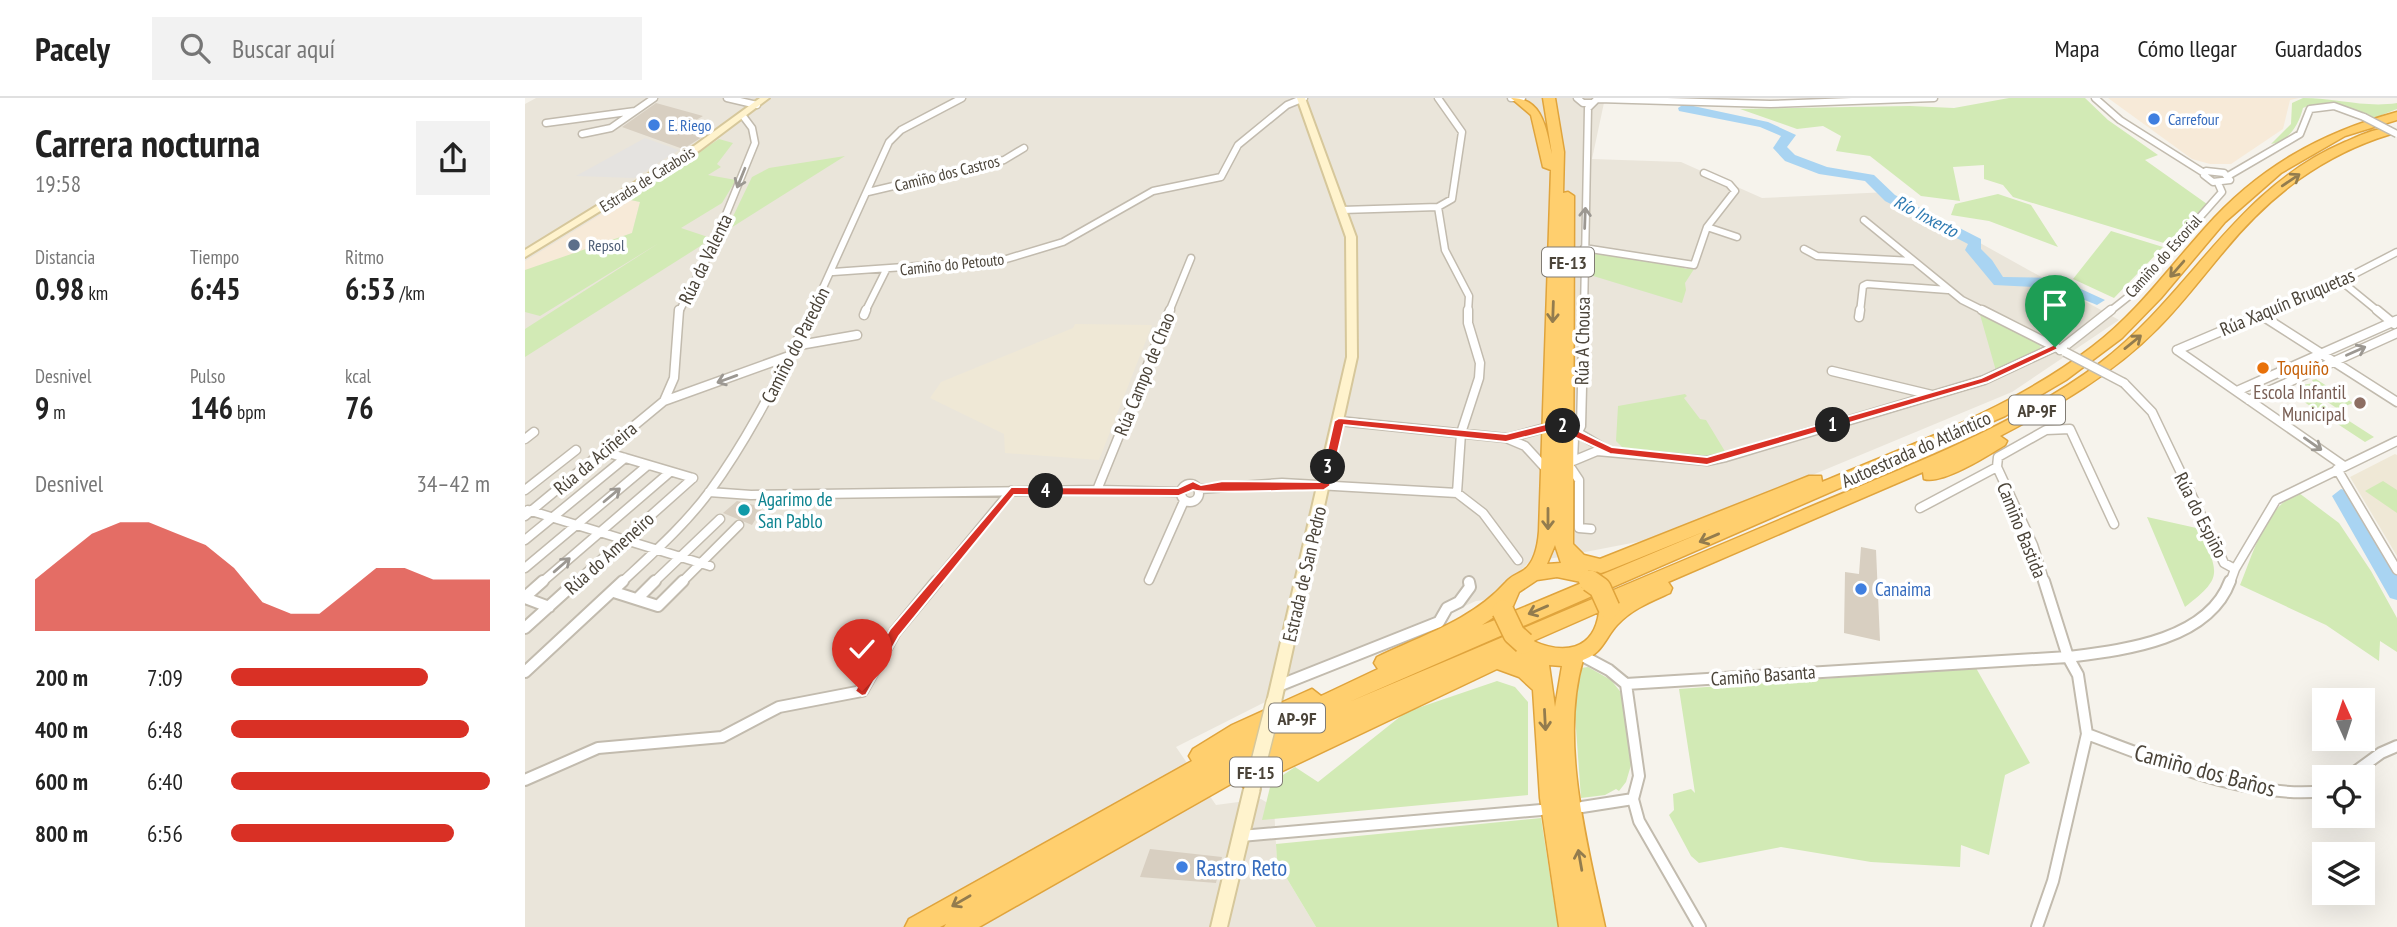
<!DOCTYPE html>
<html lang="es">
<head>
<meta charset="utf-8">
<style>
	:root { --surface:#fff; --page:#f2f2f2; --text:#222; --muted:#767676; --line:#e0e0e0; --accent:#d93025 }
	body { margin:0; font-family:"PT Sans Narrow",sans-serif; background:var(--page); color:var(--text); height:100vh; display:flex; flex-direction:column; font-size:26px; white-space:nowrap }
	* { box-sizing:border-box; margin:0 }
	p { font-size:23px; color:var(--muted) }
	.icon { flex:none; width:38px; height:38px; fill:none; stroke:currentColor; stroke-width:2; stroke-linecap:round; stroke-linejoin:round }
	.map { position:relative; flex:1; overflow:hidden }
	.panel { display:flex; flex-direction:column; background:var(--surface); width:525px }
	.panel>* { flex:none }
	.needle { width:46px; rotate:357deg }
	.tools { position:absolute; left:1787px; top:590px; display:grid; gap:14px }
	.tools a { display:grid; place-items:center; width:63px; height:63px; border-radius:0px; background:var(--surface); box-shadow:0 7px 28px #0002; font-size:35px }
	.pin { position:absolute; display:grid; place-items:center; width:60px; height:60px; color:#fff; margin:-72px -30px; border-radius:50% 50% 50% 0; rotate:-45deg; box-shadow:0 0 7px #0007 }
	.pin .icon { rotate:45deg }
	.km { position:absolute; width:35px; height:35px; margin:-18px; border-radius:50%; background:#222; color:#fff; font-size:19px; line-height:35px; text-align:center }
	.round { display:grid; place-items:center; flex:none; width:74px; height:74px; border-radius:0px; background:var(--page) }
	.overview { display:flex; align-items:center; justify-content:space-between; height:119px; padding:0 35px }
	h1 { font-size:38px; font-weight:700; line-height:52px }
	.stats { display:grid; grid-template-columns:repeat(3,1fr); gap:10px; height:119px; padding:7px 35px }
	.stats div { display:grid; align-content:center }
	.stats b { font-size:30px; font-weight:700 }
	.stats small { font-size:19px; font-weight:400 }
	.stats p { font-size:19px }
	.chart { height:196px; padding:14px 35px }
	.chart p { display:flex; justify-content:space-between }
	.chart svg { width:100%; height:126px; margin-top:7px; fill:var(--accent); opacity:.7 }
	ul { padding:0 35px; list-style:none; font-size:23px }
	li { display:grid; grid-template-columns:112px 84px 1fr; align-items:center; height:52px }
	li i { height:18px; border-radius:9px; background:var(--accent) }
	header { display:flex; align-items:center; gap:42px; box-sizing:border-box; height:98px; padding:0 35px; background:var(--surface); border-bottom:2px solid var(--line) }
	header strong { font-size:33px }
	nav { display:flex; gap:38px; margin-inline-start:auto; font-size:24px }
	.search { width:490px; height:63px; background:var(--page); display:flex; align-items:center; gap:18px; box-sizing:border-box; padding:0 24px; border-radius:0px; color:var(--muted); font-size:26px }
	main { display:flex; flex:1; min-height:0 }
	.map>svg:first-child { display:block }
	.residential { fill:#eae5da }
	.commercial { fill:#f7ead8 }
	.education { fill:#efe8d6 }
	.green { fill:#d2eab5 }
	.parking { fill:#e5e3e0 }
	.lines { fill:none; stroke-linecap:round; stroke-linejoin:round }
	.river { fill:#a9d4f2; fill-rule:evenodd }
	.building { fill:#d8cfc1 }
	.street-far2-casing { stroke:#c2bbae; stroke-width:9 }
	.street-far1-casing { stroke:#c2bbae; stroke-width:11 }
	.street-casing { stroke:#c2bbae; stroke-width:14 }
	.secondary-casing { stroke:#d6c79b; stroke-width:4 }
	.highway-casing { stroke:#e0a43c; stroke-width:3 }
	.street-far2 { stroke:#fff; stroke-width:6 }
	.street-far1 { stroke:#fff; stroke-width:8 }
	.street { stroke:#fff; stroke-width:10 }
	.secondary { fill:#fff3cd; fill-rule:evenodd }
	.highway { fill:#ffcf6e; fill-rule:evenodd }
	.street-bridge-far1-casing { stroke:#c2bbae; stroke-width:9; stroke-linecap:butt }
	.street-bridge-casing { stroke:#c2bbae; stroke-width:11; stroke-linecap:butt }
	.secondary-bridge-casing { stroke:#d6c79b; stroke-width:18; stroke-linecap:butt }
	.highway-bridge-far1-casing { stroke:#e0a43c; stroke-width:20; stroke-linecap:butt }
	.highway-bridge-casing { stroke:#e0a43c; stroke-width:24; stroke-linecap:butt }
	.street-bridge-far1 { stroke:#fff; stroke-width:6 }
	.street-bridge { stroke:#fff; stroke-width:8 }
	.secondary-bridge { stroke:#fff3cd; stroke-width:15 }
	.highway-bridge-far1 { stroke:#ffcf6e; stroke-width:17 }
	.highway-bridge { stroke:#ffcf6e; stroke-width:21 }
	.oneway { stroke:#9c9892 }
	.oneway2 { stroke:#937c4e }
	.route { fill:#d93025; stroke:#fff; stroke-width:2 }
	.shop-dot { fill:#3f7fe0; stroke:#fff; stroke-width:2.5 }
	.service-dot { fill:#5c6f8a; stroke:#fff; stroke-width:2.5 }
	.food-dot { fill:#e8710a; stroke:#fff; stroke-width:2.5 }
	.education-dot { fill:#8d6e63; stroke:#fff; stroke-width:2.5 }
	.culture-dot { fill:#0f9aa8; stroke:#fff; stroke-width:2.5 }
	.labels { text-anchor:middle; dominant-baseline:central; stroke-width:7; stroke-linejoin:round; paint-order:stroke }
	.far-shop-label { font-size:16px; fill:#366cbe; stroke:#fff; text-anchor:start }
	.far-street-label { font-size:16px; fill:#4b4439; stroke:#fff }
	.far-service-label { font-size:16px; fill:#4e5e75; stroke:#fff; text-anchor:start }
	.far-water-label { font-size:18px; font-style:italic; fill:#2e7ab2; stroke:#fff }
	.shield { fill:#fff; stroke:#817c74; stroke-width:2 }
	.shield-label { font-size:18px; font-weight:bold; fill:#4b4439 }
	.street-label { font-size:19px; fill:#4b4439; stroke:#fff }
	.food-label { font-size:19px; fill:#c56008; stroke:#fff; text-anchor:start }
	.education-label { font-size:19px; fill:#785e54; stroke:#fff; text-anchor:end }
	.culture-label { font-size:19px; fill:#0d838f; stroke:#fff; text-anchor:start }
	.shop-label { font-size:19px; fill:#366cbe; stroke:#fff; text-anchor:start }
	.near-street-label { font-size:23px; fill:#4b4439; stroke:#fff }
	.near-shop-label { font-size:23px; fill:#366cbe; stroke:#fff; text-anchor:start }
</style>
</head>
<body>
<header>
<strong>Pacely</strong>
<div class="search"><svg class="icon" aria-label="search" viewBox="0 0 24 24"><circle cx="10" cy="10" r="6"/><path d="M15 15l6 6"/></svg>Buscar aquí</div>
<nav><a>Mapa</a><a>Cómo llegar</a><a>Guardados</a></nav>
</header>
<main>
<section class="panel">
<div class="overview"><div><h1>Carrera nocturna</h1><p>19:58</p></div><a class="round"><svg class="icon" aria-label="share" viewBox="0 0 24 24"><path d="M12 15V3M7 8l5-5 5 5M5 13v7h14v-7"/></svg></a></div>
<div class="stats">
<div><p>Distancia</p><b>0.98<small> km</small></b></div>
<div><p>Tiempo</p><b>6:45</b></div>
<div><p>Ritmo</p><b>6:53<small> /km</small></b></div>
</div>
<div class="stats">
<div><p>Desnivel</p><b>9<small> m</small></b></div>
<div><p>Pulso</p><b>146<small> bpm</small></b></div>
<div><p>kcal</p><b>76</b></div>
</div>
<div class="chart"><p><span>Desnivel</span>34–42 m</p>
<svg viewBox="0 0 160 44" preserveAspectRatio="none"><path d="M0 44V26L10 18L20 10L30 6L40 6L50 10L60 14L70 22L80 34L90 38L100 38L110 30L120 22L130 22L140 26L150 26L160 26V44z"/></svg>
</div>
<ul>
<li><b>200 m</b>7:09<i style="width:76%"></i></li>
<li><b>400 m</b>6:48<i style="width:92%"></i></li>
<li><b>600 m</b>6:40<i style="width:100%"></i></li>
<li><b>800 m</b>6:56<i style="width:86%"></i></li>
</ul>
</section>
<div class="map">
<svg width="1872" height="829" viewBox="0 0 1872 829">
	<rect width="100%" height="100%" fill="#f6f3ec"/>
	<path class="residential" d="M11,0H1080L1067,61L1156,64L1237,100L1363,94L1594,222L1487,294L1138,439L1003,465L969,501L951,503L859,544L651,649L691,707L736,701L749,709L752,764L791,829H0V6Z"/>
	<path class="commercial" d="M1583,0H1774L1765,2L1758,31L1706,66H1685L1667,61Z
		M101,101L115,104L107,135L0,173V163Z"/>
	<path class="education" d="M550,226L627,227L574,362L480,355L479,336L405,300L416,284L548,230Z
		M1870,356L1872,357V458L1825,379Z"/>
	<path class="green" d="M1484,0H1560L1583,22L1633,57L1620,62L1682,106L1642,146L1488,99L1478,87L1459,81V67L1428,69L1435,103L1396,98L1345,58L1311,53L1316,38L1298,28L1272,31L1215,11L1385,8L1429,10Z
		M1778,0C1811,0 1840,10 1872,5V11L1849,20C1830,10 1798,0 1778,10C1774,26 1764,44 1746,46L1766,26L1767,5Z
		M194,41L208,45L192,66L196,69L183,77L211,82L197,105L156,130L183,139L177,147L0,259V231L134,145L15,218L0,214V172L107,135L115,104L101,101Z
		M320,58L201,133L227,79L244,70Z
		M1473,96L1506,107L1533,149L1464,123L1426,117L1430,106Z
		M1586,133L1638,149L1589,200L1548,181Z
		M1065,153L1142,163L1161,171L1166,169L1169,171L1160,185L1161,192L1157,205L1065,177L1062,175Z
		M1454,213L1514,245L1516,251L1471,273Z
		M1791,281L1828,305L1813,311L1777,287L1789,285L1787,282Z
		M1776,292L1849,339L1840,344L1767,296Z
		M1160,296L1162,298L1159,300L1175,321L1181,322L1201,355L1173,359L1099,351L1091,343L1093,308Z
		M1858,383L1872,392V415L1840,393Z
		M1774,395L1814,425L1846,473L1872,520V554L1855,543L1854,563L1801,527L1715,487C1728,457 1740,407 1774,395Z
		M1622,419L1676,431C1692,476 1700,478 1660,509Z
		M1063,569L1086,582L1098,597L1106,667L1101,684L1094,693L1091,691L1080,697L1056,700L1048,589L1056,570Z
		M1451,570L1505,665L1480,677L1464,757L1436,747L1435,769L1346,764L1256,749L1174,765L1166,758L1144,717L1149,712L1148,696L1166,691L1170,695L1154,591Z
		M972,583L990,589L1003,604V697L737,722L746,685L770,669L793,684L881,614Z
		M1016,720L1033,829H791L752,764L751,746Z"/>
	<path class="parking" d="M120,40L154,52L109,80L51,78Z"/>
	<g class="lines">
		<path class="river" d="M1159,6L1243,24L1271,37L1262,49L1270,57L1302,69L1349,77L1370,97L1456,141V151L1467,162L1478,179L1532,180L1580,202L1572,207L1530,190L1469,187L1440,152L1443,146L1360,103L1340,83L1294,76L1260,63L1248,50L1256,38L1235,29L1154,13L1153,10Z
			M1816,391L1823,393L1872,476V502L1865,500L1807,398Z"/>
	</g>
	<path class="building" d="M131,5L178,18L157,30L182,36L158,51L97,29Z
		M212,403L238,409L227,427L198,415Z
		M1336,449L1351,452L1355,543L1319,535L1320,474L1334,476Z
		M625,751L697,759L691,785L615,779Z"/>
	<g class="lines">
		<defs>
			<path id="street-far2" d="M202,0L232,7
				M913,0L937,34L927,101L913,109L920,152L944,198L943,214
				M986,0H997
				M1052,0L1058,5H1067
				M1570,0L1595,22L1679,75
				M1073,1L1245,6L1409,0
				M21,25L110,13
				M57,36L86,30L129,0
				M1681,73L1699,75L1705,82L1688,84L1679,77Z
				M1703,78L1775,36L1785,11L1809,8L1839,19
				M343,94L479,62L499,50
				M817,112L913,109
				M1339,122L1437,202L1461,214
				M1182,129L1212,139
				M1059,150L1169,167L1182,129L1210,93L1204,86L1179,75
				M1279,151L1292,158L1388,163
				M308,174L478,162L538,144L628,93L696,79L713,47L762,7L779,0
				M1816,183L1854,214
				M154,214L189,146L230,45L227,30L218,18
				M287,214L364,44L376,32L437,0
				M340,214L361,172
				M644,214L666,160
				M1059,214L1063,10L1073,0
				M1335,214L1338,188L1342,186L1423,192
				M1584,214L1608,195L1697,94L1693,85
				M1742,214L1816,183L1872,154"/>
			<path id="street-far1" d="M1457,212L1532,250
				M1852,212L1869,226
				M339,217L341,212
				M1736,217L1872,304
				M1334,219L1335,212
				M269,248L332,237
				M1535,252L1586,212
				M1652,252L1746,212
				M1652,252L1819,368
				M1307,273L1407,297
				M1599,285L1627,314L1699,465L1710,471L1705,485
				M1712,293L1872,222
				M1724,302L1872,235
				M139,303L149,280L154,212
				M814,323L981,340L1000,348L1022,372
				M1050,333L1080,351
				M983,340L1027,328
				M0,341L9,334
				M80,354L168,380
				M1048,362L1049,341L1056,328L1059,212
				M1048,363L1072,353L1182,363L1201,359L1459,282L1530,249
				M1046,370L1054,382V430L1066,431
				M1812,371L1872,472
				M656 395a9 9 0 1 1 18 0a9 9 0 1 1-18 0Z
				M675,391L757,385L932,395L958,415L993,462
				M0,392L51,352
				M572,392L645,212
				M184,394L226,397L572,392L654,394
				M932,395L936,335L954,280L955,265L943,225V212
				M1395,410L1472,369
				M3,412L185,468
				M0,418L139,303L264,258
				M0,442L100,360
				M0,470L123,367
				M1710,471L1751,402L1872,343
				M624,482L659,403
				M16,485L145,374
				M50,485L168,380
				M96,485C127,456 160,427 185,393C226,337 256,274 288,212
				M128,485L195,421
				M156,485L214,427
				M410,485L486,393
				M1520,485L1508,447L1472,369L1473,359L1521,332L1545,331L1589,426"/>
			<path id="street" d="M89,494L133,508L158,483
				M0,499L18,483
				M0,500L24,509
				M112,501L130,483
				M0,530L52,483
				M1054,556L1084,572L1101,586L1114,678L1108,701L1057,709
				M0,574L98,483
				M1101,586L1543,559L1519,483
				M753,588L914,524L922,510L934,504L945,489L944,484
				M1562,636C1632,662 1724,702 1799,693
				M1823,679L1856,655L1872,648
				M0,682L73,650L197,639L254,609L337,593L370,534L412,483
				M1108,701L1114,723L1175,829
				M716,738L1016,712
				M1512,829L1528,783L1562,636L1553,577L1543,559C1598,552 1683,543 1705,483"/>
			<path id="secondary" d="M235,0H244L175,52L0,159V152L169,48Z
				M772,0H780L831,139L832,259L756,604L754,608L749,610L744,608L742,604L822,259L821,139Z
				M727,684L732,686L735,691L702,829H686L719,691L722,686Z"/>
			<path id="highway" d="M986,0C1018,0 1021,31 1027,56L1018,0H1030L1039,54L1038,95L1043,94L1049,98L1048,446L1059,457L1075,461L1284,378H1296L1297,384C1390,345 1486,311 1567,249C1611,216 1643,171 1680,130C1733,70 1795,35 1872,14V22L1820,38L1756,75L1700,124L1636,200L1597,240L1541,282L1480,318L824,604C973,541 1122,478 1271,415C1373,371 1485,332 1575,265C1667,195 1709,92 1820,44C1834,38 1852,29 1866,30V36C1797,57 1745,97 1699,153C1677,179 1657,206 1633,230C1588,276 1532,308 1475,338L1482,343L1480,347C1464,357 1417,387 1399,381L1398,374L1143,484L1147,490L1145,495C1125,504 1107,511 1092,527C1080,540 1078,555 1058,562C1034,643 1063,749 1080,829H1034L1015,700L1008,592L994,579L972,571L728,687L720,690L711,683L454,829H419L421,826L415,829H380L384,821L667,663L664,658L668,651L707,627L780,594L787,591L796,598L853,571L849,565L852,559C898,537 947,522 981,484C986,478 993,476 999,472C1010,464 1013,446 1014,433L1026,72L1018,69L1006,17ZM1188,430L985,515L994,494L1012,482L1032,479L1056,484L1063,482L1065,477L1063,472L1076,475L1082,473ZM1030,447L1036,465L1022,466ZM1074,514C1069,554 1037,556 1008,543ZM972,517L978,519L957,527ZM1024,567L1037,568L1030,609Z"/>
		</defs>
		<use href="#street-far2" class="street-far2-casing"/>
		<use href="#street-far1" class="street-far1-casing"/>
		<use href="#street" class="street-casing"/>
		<use href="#secondary" class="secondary-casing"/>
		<use href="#highway" class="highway-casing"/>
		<use href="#street-far2" class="street-far2"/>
		<use href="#street-far1" class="street-far1"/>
		<use href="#street" class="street"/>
		<use href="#secondary" class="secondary"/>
		<use href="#highway" class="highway"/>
		<defs>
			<path id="street-bridge-far1" d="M1839,19L1872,36"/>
			<path id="street-bridge" d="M1540,254L1599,285"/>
			<path id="secondary-bridge" d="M727,691L749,604"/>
			<path id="highway-bridge-far1" d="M1062,481L1068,485"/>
			<path id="highway-bridge" d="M1065,483L1075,490L1084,510
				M978,513L989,536L999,545"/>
		</defs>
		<use href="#street-bridge-far1" class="street-bridge-far1-casing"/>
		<use href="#street-bridge" class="street-bridge-casing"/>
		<use href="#secondary-bridge" class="secondary-bridge-casing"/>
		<use href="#highway-bridge-far1" class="highway-bridge-far1-casing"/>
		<use href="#highway-bridge" class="highway-bridge-casing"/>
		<use href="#street-bridge-far1" class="street-bridge-far1"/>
		<use href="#street-bridge" class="street-bridge"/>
		<use href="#secondary-bridge" class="secondary-bridge"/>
		<use href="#highway-bridge-far1" class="highway-bridge-far1"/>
		<use href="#highway-bridge" class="highway-bridge"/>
	</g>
	<defs><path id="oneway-shaft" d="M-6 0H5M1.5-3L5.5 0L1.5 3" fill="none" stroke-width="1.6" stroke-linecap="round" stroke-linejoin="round" transform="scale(1.75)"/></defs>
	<g class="oneway">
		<use href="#oneway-shaft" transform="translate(216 80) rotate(112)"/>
		<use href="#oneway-shaft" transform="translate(1060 120) rotate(-88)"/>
		<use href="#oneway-shaft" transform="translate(1831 253) rotate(-24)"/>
		<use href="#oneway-shaft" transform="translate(202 281) rotate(160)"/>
		<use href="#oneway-shaft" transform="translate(1788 346) rotate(35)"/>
		<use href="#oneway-shaft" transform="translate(87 397) rotate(-40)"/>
		<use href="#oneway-shaft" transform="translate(37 467) rotate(-41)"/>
	</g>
	<g class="oneway2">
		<use href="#oneway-shaft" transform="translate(1766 82) rotate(-34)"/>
		<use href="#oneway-shaft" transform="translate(1652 171) rotate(131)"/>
		<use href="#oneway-shaft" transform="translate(1028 214) rotate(92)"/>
		<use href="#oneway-shaft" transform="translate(1608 244) rotate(-39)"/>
		<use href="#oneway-shaft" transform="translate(1023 421) rotate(90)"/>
		<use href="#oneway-shaft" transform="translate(1184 440) rotate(157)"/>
		<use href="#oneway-shaft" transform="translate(1013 512) rotate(157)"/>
		<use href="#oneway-shaft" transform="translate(1020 622) rotate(87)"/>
		<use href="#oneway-shaft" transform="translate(1055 762) rotate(-100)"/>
		<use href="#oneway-shaft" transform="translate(436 803) rotate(150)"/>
	</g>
	<path class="route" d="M1530,246L1533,251L1463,284L1182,367L1085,356L1032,331L981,344L819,327L805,388L799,392C781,392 675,396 668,392L654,398L489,397L374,538L341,597L337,598L330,593L365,531L486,389L653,390L668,383L676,387L698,383L795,384L809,323L814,320L981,336L1033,323L1087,349L1182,359L1456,280Z"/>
	<g class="shop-dot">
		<circle cx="1629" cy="21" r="7"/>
		<circle cx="129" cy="27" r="7"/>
		<circle cx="1336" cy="491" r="7"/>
		<circle cx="657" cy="769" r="7"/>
	</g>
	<circle class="service-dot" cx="49" cy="147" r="7"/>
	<circle class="food-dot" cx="1738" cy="270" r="7"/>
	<circle class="education-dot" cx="1835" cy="305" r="7"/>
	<circle class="culture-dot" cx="219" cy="412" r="7"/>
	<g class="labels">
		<g class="far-shop-label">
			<text x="1643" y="21">Carrefour</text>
			<text x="143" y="27">E. Riego</text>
		</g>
		<g class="far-street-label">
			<text transform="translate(422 75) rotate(-14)">Camiño dos Castros</text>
			<text transform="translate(122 81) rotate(-32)">Estrada de Catabois</text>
			<text transform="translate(1638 158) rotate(-48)">Camiño do Escorial</text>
			<text transform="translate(427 166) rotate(-6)">Camiño do Petouto</text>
		</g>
		<g class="far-service-label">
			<text x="63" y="147">Repsol</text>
		</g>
		<g class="far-water-label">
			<text transform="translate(1401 118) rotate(28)">Río Inxerto</text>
		</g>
		<g class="shield">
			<rect x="1017" y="149.5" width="52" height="29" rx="5"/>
			<rect x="1484" y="297.5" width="56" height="29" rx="5"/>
			<rect x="744" y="605.5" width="56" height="29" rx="5"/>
			<rect x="705" y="659.5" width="52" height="29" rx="5"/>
		</g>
		<g class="shield-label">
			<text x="1043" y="164">FE-13</text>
			<text x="1512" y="312">AP-9F</text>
			<text x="772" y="620">AP-9F</text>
			<text x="731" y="674">FE-15</text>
		</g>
		<g class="street-label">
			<text transform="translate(180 161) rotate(-64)">Rúa da Valenta</text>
			<text transform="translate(1762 204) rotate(-23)">Rúa Xaquín Bruquetas</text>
			<text transform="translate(1057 243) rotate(-89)">Rúa A Chousa</text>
			<text transform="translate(270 247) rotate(-63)">Camiño do Paredón</text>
			<text transform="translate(619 276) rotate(-68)">Rúa Campo de Chao</text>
			<text transform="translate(1391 351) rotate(-24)">Autoestrada do Atlántico</text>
			<text transform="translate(70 360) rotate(-40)">Rúa da Aciñeira</text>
			<text transform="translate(1676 417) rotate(63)">Rúa do Espiño</text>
			<text transform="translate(1497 432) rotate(68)">Camiño Bastida</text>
			<text transform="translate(84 455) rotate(-42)">Rúa do Ameneiro</text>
			<text transform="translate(779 476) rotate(-77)">Estrada de San Pedro</text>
			<text transform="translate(1238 577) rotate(-4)">Camiño Basanta</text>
		</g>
		<g class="food-label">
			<text x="1752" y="270">Toquiño</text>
		</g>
		<g class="education-label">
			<text x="1821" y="294">Escola Infantil<tspan x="1821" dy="22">Municipal</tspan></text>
		</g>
		<g class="culture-label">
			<text x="233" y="401">Agarimo de<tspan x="233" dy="22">San Pablo</tspan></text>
		</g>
		<g class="shop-label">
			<text x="1350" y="491">Canaima</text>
		</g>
		<g class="near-street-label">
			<text transform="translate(1680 672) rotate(15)">Camiño dos Baños</text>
		</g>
		<g class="near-shop-label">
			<text x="671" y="769">Rastro Reto</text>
		</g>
	</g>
</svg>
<div class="tools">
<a><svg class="needle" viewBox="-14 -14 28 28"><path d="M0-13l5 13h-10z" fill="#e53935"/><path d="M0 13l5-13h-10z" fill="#767676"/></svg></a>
<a><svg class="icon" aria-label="locate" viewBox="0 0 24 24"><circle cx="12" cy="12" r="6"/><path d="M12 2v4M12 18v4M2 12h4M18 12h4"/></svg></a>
<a><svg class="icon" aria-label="layers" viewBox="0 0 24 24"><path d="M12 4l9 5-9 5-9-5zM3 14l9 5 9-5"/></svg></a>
</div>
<div class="pin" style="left:1530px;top:249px;background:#1e9e55"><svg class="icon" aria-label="arrive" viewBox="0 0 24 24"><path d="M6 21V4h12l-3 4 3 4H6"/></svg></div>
<div class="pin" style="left:337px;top:593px;background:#d93025"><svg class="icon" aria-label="check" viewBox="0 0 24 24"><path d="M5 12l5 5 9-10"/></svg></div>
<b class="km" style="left:1308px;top:327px">1</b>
<b class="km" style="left:1038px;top:328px">2</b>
<b class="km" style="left:803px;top:369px">3</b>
<b class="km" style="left:521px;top:393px">4</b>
</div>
</main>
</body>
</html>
